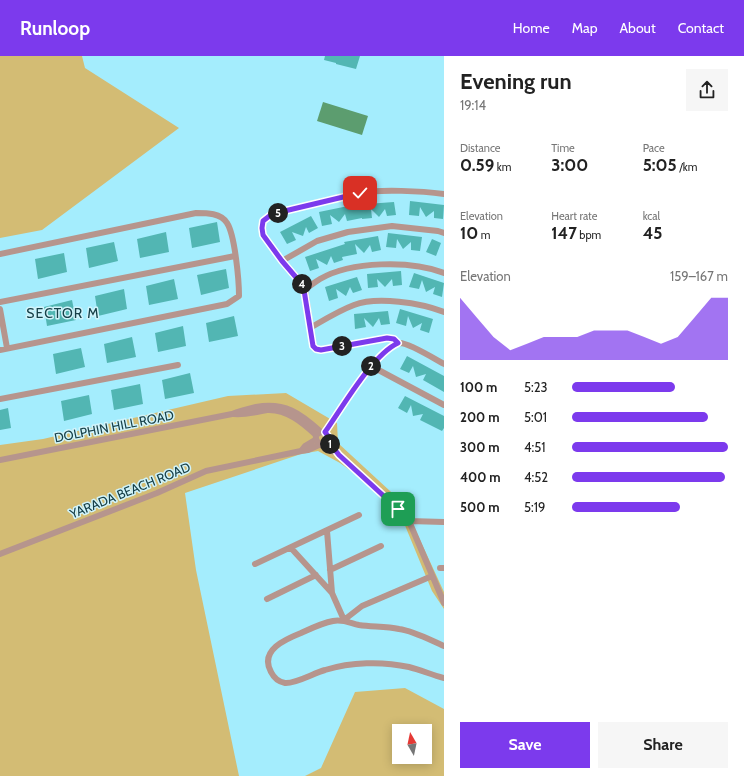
<!DOCTYPE html>
<html lang="en">
<head>
<meta charset="utf-8">
<style>
	:root { --surface:#fff; --page:#f6f6f6; --text:#222; --muted:#767676; --accent:#7c3aed }
	body { margin:0; font-family:Cabin,sans-serif; background:var(--page); color:var(--text); height:100vh; display:flex; flex-direction:column; font-size:15px; white-space:nowrap }
	* { box-sizing:border-box; margin:0 }
	p { font-size:13px; color:var(--muted) }
	.icon { flex:none; width:22px; height:22px; fill:none; stroke:currentColor; stroke-width:2; stroke-linecap:round; stroke-linejoin:round }
	.map { position:relative; flex:1; overflow:hidden }
	.side { display:flex; flex-direction:column; background:var(--surface); width:300px }
	.side>* { flex:none }
	.needle { width:26px; rotate:351deg }
	.tools { position:absolute; left:392px; top:668px; display:grid; gap:8px }
	.tools a { display:grid; place-items:center; width:40px; height:40px; border-radius:0px; background:var(--surface); box-shadow:0 2px 10px #0003; font-size:20px }
	.pin { position:absolute; display:grid; place-items:center; width:34px; height:34px; color:#fff; margin:-17px; border-radius:8px; box-shadow:0 2px 6px #0006 }
	.km { position:absolute; width:20px; height:20px; margin:-10px; border-radius:50%; background:#222; color:#fff; font-size:11px; line-height:20px; text-align:center }
	.round { display:grid; place-items:center; flex:none; width:42px; height:42px; border-radius:0px; background:var(--page) }
	.head { display:flex; align-items:center; justify-content:space-between; height:68px; padding:0 16px }
	h1 { font-size:22px; font-weight:800; line-height:30px }
	.figures { display:grid; grid-template-columns:repeat(3,1fr); gap:6px; height:68px; padding:4px 16px }
	.figures div { display:grid; align-content:center }
	.figures b { font-size:17px; font-weight:800 }
	.figures small { font-size:11px; font-weight:400 }
	.figures p { font-size:11px }
	.chart { height:112px; padding:8px 16px }
	.chart p { display:flex; justify-content:space-between }
	.chart svg { width:100%; height:72px; margin-top:4px; fill:var(--accent); opacity:.7 }
	.button { display:flex; gap:8px; margin-top:auto; padding:8px 16px }
	.button a { flex:1; height:46px; border-radius:0px; background:var(--accent); color:#fff; font-size:16px; font-weight:800; line-height:46px; text-align:center }
	.button a+a { background:var(--page); color:var(--text) }
	ul { padding:0 16px; list-style:none; font-size:13px }
	li { display:grid; grid-template-columns:64px 48px 1fr; align-items:center; height:30px }
	li i { height:10px; border-radius:5px; background:var(--accent) }
	header { display:flex; align-items:center; gap:24px; box-sizing:border-box; height:56px; padding:0 20px; background:var(--accent); color:#fff }
	header strong { font-size:19px }
	nav { display:flex; gap:22px; margin-inline-start:auto; font-size:14px }
	main { display:flex; flex:1; min-height:0 }
	.map>svg:first-child { display:block }
	.green { fill:#d3bc74; fill-rule:evenodd }
	.water { fill:#5c9d6f }
	.building { fill:#52b6b3 }
	.lines { fill:none; stroke-linecap:round; stroke-linejoin:round }
	.minor { stroke:#b6958d; stroke-width:6 }
	.route-casing { stroke:#fff; stroke-width:8 }
	.route { stroke:#7c3aed; stroke-width:5 }
	.labels { text-anchor:middle; dominant-baseline:central; stroke-width:3; stroke-linejoin:round; paint-order:stroke }
	.street-label { font-size:13px; fill:#174048; stroke:#d1f4fb }
	.neighbourhood-label { font-size:14px; letter-spacing:1px; fill:#174048; stroke:#d1f4fb }
</style>
</head>
<body>
<header>
<strong>Runloop</strong>
<nav><a>Home</a><a>Map</a><a>About</a><a>Contact</a></nav>
</header>
<main>
<div class="map">
<svg width="444" height="720" viewBox="0 0 444 720">
	<rect width="100%" height="100%" fill="#a4edfd"/>
	<path class="green" d="M0,0H82L85,12L179,72L42,174L0,182Z
		M286,337L337,367L338,387L403,447L444,536V553L432,535L404,467L381,437L340,407L318,395L301,398L185,437L196,514L239,720H0V389L43,383L228,340Z
		M405,632L444,653V720H305L321,712L355,636ZM399,675H425V701H399Z"/>
	<path class="water" d="M323,46L368,60L362,79L317,65Z"/>
	<path class="building" d="M325,0H360L356,13L336,8V7L324,4Z
		M410,145L444,149L443,163L434,162V155L426,161L420,151L419,160L409,159Z
		M394,146L396,159L387,160L385,153L379,161L371,153L372,162L362,163V162L347,165L345,158L339,166L330,159L332,168L322,170L319,156L353,149Z
		M311,160L318,172L309,177L306,171L303,180L292,176L296,184L287,188L280,176Z
		M217,166L220,186L192,192L189,172Z
		M166,176L169,196L140,202L137,183Z
		M388,177L422,181L420,195L411,194V186L403,193L397,183L396,192L386,191Z
		M378,180L381,194L372,196L370,189L364,197L355,188L357,198L342,201L343,204L334,207L331,200L327,209L316,203L319,212L310,215L305,201L345,188L344,186Z
		M432,183L441,187L436,200L426,196Z
		M114,186L118,205L89,212L86,192Z
		M64,197L67,216L38,223L35,203Z
		M226,213L229,232L201,239L197,219Z
		M401,215L402,229L393,230L392,223L385,231L377,223L378,231L368,232L367,218Z
		M414,217L444,227L442,241L433,238L435,231L426,236L422,224L419,233L409,231Z
		M357,221L362,234L353,237L350,231L346,240L336,233L338,242L329,245L325,231Z
		M174,223L178,243L149,249L146,230Z
		M124,233L127,253L98,260L95,240Z
		M72,244L76,264L47,270L44,251Z
		M400,253L433,263L429,277L420,274L422,267L413,272L408,260L406,270L396,267Z
		M388,255L390,268L381,269L379,262L373,271L364,262L366,271L355,273L354,258Z
		M234,260L238,280L209,286L206,267Z
		M183,270L186,290L158,296L155,277Z
		M132,281L136,301L107,307L104,288Z
		M81,292L85,311L56,318L53,298Z
		M407,300L444,320V336L423,324L426,318L416,321L413,310L409,317L400,313Z
		M190,317L194,337L165,343L162,324Z
		M140,328L143,348L114,354L111,334Z
		M89,339L92,358L64,365L61,345Z
		M405,340L444,360V372L442,375L420,364L423,358L413,360L411,349L407,357L398,352Z
		M8,352L11,372L0,374V354Z"/>
	<g class="lines">
		<path class="minor" d="M0,198L196,157C207,157 221,157 227,167C235,179 239,225 239,240L227,248L0,294
			M282,205L317,185L348,176L392,170L438,175L444,177
			M305,233C310,230 315,226 320,223C351,205 411,204 444,217
			M0,246L235,200
			M0,253L7,292
			M310,272C324,264 338,255 354,249C377,240 421,247 444,256
			M398,287L394,283L387,282L321,294L316,293L313,290L305,233L300,226L282,205L263,179L262,172L263,165L272,158C301,151 330,143 359,137C381,133 422,135 444,138
			M371,310L444,349
			M0,343L178,309
			M234,358C245,359 256,356 267,354C287,353 303,367 316,379
			M325,377C337,359 380,288 400,287C409,287 435,303 444,308
			M328,385L339,399L393,448L409,465L444,547
			M323,389L326,388L329,383L327,378L321,376L316,379C314,389 327,391 334,396
			M301,395L305,390L315,384
			M0,404L232,358C240,355 248,353 256,351C285,346 300,357 321,376
			M409,465L444,466
			M327,475L332,537
			M291,492L332,537L344,564
			M0,498L157,437L206,415L301,395L308,394L319,389
			M255,508L359,459
			M440,512H444
			M330,514L381,490
			M267,543L316,519
			M344,564L362,550L432,520
			M444,590C430,584 414,575 399,573C386,570 372,571 359,569C350,567 343,563 333,565C322,567 312,572 301,577C286,583 259,594 271,616C274,622 279,626 285,627C295,628 314,617 325,614C351,606 382,605 409,611C421,614 432,619 444,622"/>
	</g>
	<g class="lines">
		<defs>
			<path id="route" d="M360,137L272,158L263,165L262,172L263,179L282,205L300,226L304,234L313,290L316,293L321,294L387,282L394,283L398,287C372,299 342,352 325,376L328,380V385L339,399L398,453"/>
		</defs>
		<use href="#route" class="route-casing"/>
		<use href="#route" class="route"/>
	</g>
	<g class="labels">
		<g class="street-label">
			<text transform="translate(114 370) rotate(-11)">DOLPHIN HILL ROAD</text>
			<text transform="translate(130 434) rotate(-22)">YARADA BEACH ROAD</text>
		</g>
		<g class="neighbourhood-label">
			<text x="63" y="257">SECTOR M</text>
		</g>
	</g>
</svg>
<div class="tools">
<a><svg class="needle" viewBox="-14 -14 28 28"><path d="M0-13l5 13h-10z" fill="#e53935"/><path d="M0 13l5-13h-10z" fill="#767676"/></svg></a>
</div>
<div class="pin" style="left:398px;top:453px;background:#1e9e55"><svg class="icon" aria-label="arrive" viewBox="0 0 24 24"><path d="M6 21V4h12l-3 4 3 4H6"/></svg></div>
<div class="pin" style="left:360px;top:137px;background:#d93025"><svg class="icon" aria-label="check" viewBox="0 0 24 24"><path d="M5 12l5 5 9-10"/></svg></div>
<b class="km" style="left:330px;top:388px">1</b>
<b class="km" style="left:371px;top:310px">2</b>
<b class="km" style="left:342px;top:290px">3</b>
<b class="km" style="left:302px;top:228px">4</b>
<b class="km" style="left:278px;top:157px">5</b>
</div>
<section class="side">
<div class="head"><div><h1>Evening run</h1><p>19:14</p></div><a class="round"><svg class="icon" aria-label="share" viewBox="0 0 24 24"><path d="M12 15V3M7 8l5-5 5 5M5 13v7h14v-7"/></svg></a></div>
<div class="figures">
<div><p>Distance</p><b>0.59<small> km</small></b></div>
<div><p>Time</p><b>3:00</b></div>
<div><p>Pace</p><b>5:05<small> /km</small></b></div>
</div>
<div class="figures">
<div><p>Elevation</p><b>10<small> m</small></b></div>
<div><p>Heart rate</p><b>147<small> bpm</small></b></div>
<div><p>kcal</p><b>45</b></div>
</div>
<div class="chart"><p><span>Elevation</span>159–167 m</p>
<svg viewBox="0 0 160 44" preserveAspectRatio="none"><path d="M0 44V6L10 18L20 30L30 38L40 34L50 30L60 30L70 30L80 26L90 26L100 26L110 30L120 34L130 30L140 18L150 6L160 6V44z"/></svg>
</div>
<ul>
<li><b>100 m</b>5:23<i style="width:66%"></i></li>
<li><b>200 m</b>5:01<i style="width:87%"></i></li>
<li><b>300 m</b>4:51<i style="width:100%"></i></li>
<li><b>400 m</b>4:52<i style="width:98%"></i></li>
<li><b>500 m</b>5:19<i style="width:69%"></i></li>
</ul>
<div class="button"><a>Save</a><a>Share</a></div>
</section>
</main>
</body>
</html>
